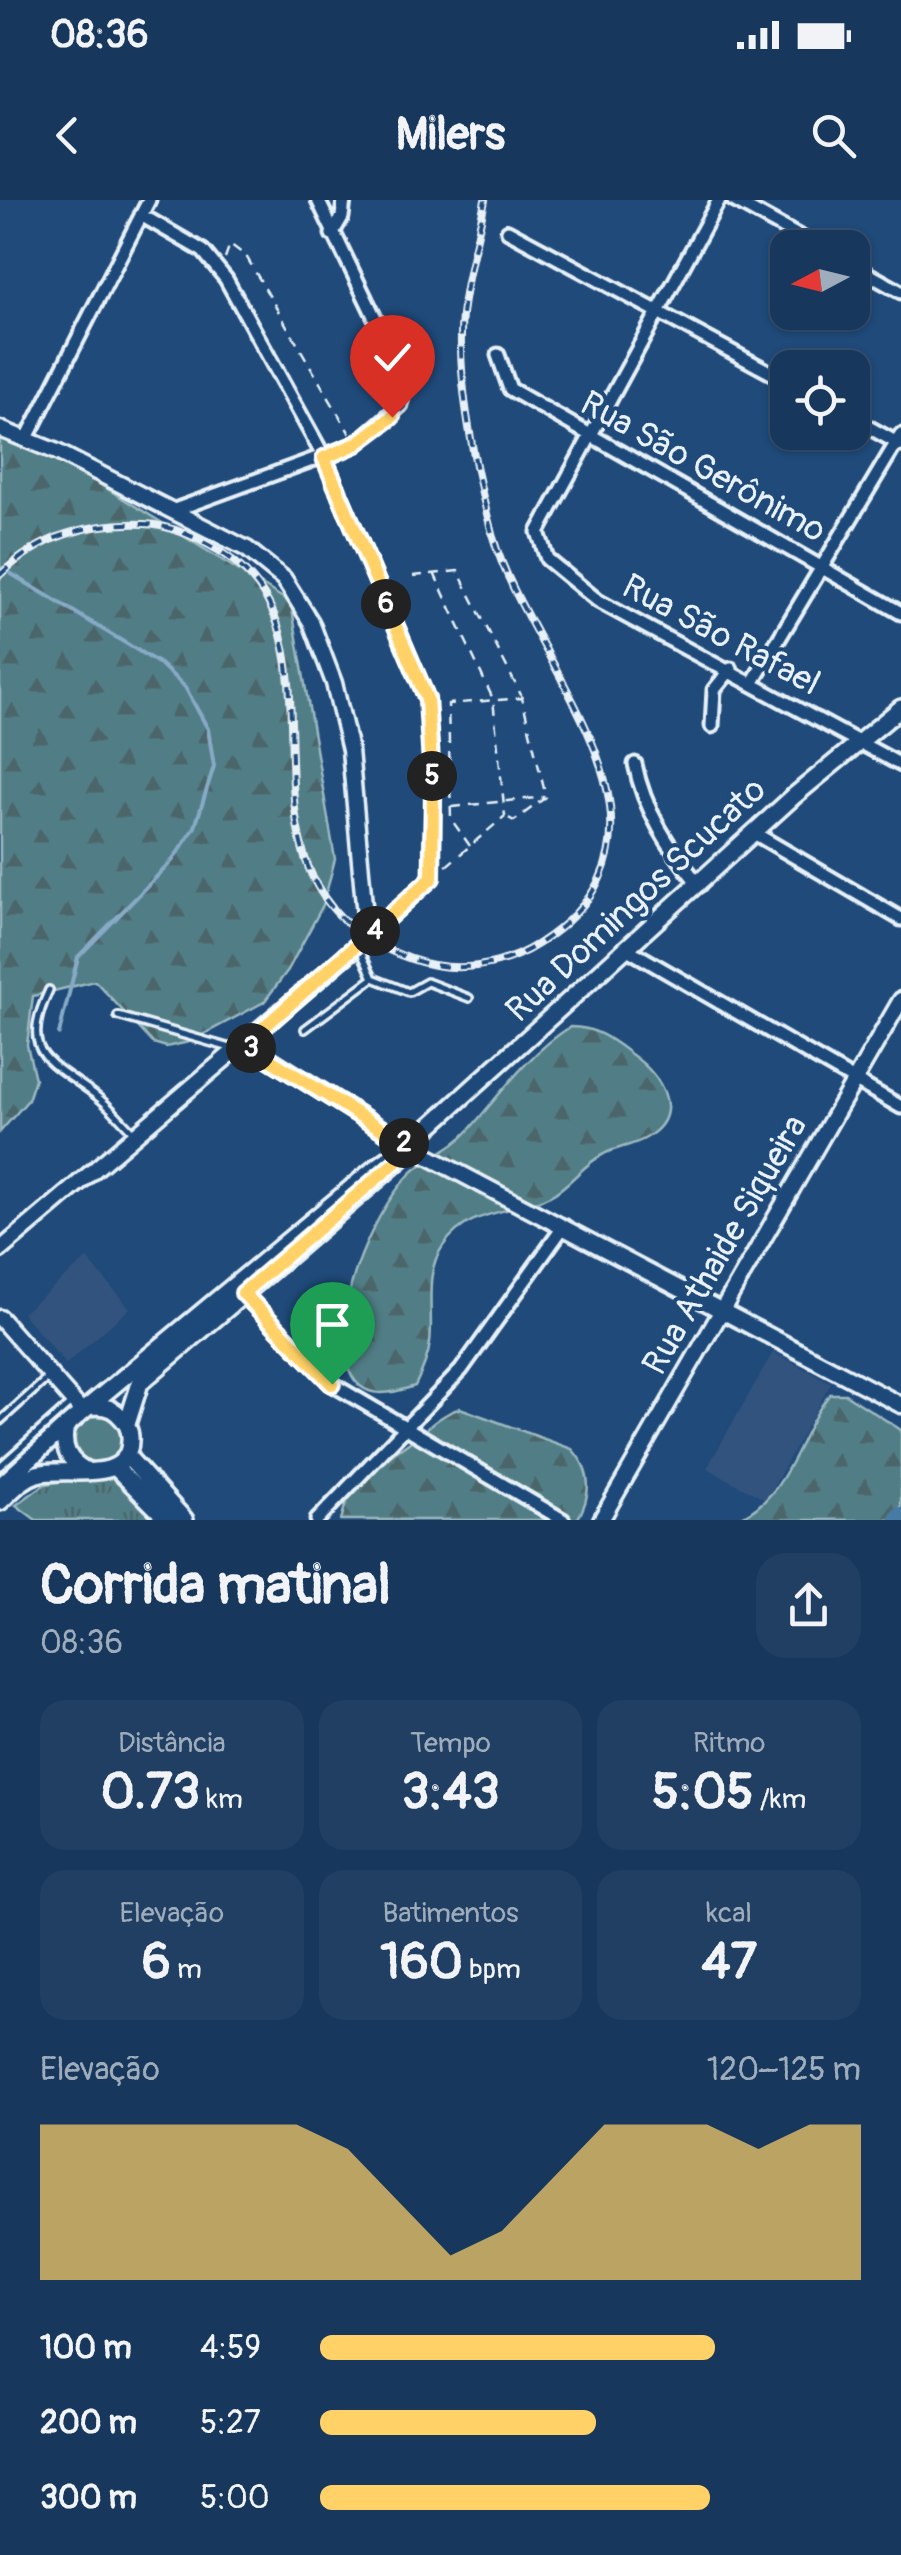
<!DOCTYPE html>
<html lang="pt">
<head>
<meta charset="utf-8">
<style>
	:root { --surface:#17385c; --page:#203f62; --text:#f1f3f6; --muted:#9eacbb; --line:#365272; --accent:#ffd166 }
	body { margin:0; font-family:Pangolin,sans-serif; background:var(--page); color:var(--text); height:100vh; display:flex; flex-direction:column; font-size:38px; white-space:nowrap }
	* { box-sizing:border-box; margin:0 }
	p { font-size:32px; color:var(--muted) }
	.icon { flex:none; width:55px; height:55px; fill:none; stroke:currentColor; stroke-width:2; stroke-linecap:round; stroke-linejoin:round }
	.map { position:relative; height:1320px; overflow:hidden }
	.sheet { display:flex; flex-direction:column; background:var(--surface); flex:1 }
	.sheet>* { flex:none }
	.needle { width:65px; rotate:263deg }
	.controls { position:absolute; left:770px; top:30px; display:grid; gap:20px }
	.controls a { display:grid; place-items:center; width:100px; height:100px; border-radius:20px; background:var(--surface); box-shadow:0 2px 8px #0004,0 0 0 2px var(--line); font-size:50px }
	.pin { position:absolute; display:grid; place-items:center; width:85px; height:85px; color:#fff; margin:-102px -42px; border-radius:50% 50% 50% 0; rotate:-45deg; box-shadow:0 0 10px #0007 }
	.pin .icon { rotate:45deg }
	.km { position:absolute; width:50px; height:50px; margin:-25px; border-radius:50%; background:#222; color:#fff; font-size:28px; line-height:50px; text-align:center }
	.round { display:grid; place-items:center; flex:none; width:105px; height:105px; border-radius:30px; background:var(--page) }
	.head { display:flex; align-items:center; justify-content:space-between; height:170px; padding:0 40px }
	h1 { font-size:55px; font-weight:700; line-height:75px }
	.stats { display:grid; grid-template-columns:repeat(3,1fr); gap:15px; height:170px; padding:10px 40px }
	.stats div { display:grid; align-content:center; border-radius:25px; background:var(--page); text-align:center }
	.stats b { font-size:50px; font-weight:700 }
	.stats small { font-size:28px; font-weight:400 }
	.stats p { font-size:28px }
	.chart { height:280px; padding:20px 40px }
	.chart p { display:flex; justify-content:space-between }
	.chart svg { width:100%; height:180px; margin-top:10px; fill:var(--accent); opacity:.7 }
	ul { padding:0 40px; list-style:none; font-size:32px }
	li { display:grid; grid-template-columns:160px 120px 1fr; align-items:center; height:75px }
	li i { height:25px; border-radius:12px; background:var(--accent) }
	.status { display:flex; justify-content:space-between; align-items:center; height:70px; padding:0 50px; background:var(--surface); direction:ltr }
	.status svg { height:28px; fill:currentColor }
	header { display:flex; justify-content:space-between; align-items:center; height:130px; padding:0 40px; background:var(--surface); font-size:45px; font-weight:700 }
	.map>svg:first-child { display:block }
	.built { fill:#33537e }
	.grass { fill:#517e86; stroke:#9cb8bf; stroke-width:2.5 }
	.forest { fill:url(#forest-firs); stroke:#9cb8bf; stroke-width:2.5 }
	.park { fill:url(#park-tufts); stroke:#9cb8bf; stroke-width:2.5 }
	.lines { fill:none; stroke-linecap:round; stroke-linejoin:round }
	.stream { stroke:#87aac6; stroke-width:4 }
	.river { stroke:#477aa4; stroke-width:22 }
	.service-casing { stroke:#e8f1f8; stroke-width:12 }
	.minor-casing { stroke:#e8f1f8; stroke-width:19 }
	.tertiary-casing { stroke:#e8f1f8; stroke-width:21 }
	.secondary-casing { stroke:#e8f1f8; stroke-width:22 }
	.path { stroke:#e8f1f8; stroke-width:2.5; stroke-dasharray:10 8; stroke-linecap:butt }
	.service { stroke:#1f4a7a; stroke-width:5 }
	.minor { stroke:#1f4a7a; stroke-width:11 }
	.tertiary { stroke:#1f4a7a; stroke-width:14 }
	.secondary { stroke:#1f4a7a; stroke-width:15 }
	.rail-casing { stroke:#e8f1f8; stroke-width:8 }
	.rail { stroke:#1f4a7a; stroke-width:4; stroke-dasharray:11; stroke-linecap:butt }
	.route-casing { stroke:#fff; stroke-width:20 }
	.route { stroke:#ffd166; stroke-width:12 }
	.labels { text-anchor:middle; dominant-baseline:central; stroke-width:8; stroke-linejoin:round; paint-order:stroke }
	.street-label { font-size:35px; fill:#e8f1f8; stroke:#1f4a7a }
</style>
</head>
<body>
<div class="status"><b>08:36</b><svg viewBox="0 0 49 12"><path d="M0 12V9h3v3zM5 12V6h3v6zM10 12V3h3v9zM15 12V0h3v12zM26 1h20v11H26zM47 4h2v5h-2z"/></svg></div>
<header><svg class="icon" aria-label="back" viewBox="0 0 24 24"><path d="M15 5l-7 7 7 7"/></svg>Milers<svg class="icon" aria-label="search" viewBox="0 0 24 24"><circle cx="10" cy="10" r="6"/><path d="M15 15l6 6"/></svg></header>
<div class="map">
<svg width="901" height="1320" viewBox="0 0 901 1320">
	<defs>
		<pattern id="forest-firs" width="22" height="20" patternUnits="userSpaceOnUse" patternTransform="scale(2.5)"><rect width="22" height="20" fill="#517e86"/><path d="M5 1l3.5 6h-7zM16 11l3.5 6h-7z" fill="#4c666b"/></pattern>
		<pattern id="park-tufts" width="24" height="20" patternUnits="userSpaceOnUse" patternTransform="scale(2.5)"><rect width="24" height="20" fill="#517e86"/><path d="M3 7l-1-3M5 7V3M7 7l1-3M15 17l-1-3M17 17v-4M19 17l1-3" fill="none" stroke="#4c666b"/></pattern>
	</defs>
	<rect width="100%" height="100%" fill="#1f4a7a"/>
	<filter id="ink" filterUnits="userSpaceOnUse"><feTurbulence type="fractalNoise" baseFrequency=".01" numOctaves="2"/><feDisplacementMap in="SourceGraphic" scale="20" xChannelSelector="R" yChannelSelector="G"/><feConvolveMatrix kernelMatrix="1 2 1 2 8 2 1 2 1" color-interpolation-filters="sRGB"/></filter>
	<g filter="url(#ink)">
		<path class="built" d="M87,1059L130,1108L66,1164L22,1113Z
			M773,1152L831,1183L766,1300L707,1268Z"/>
		<path class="grass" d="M75 1239a23 23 0 1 1 46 0a23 23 0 1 1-46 0Z"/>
		<path class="forest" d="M0,222L291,403L335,659L323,705L288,770L264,802L189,842L166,847L153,843L95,781L33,796L27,845L35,879L28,900L0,932Z
			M570,827C596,827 611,839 631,854C659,874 688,913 646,938C633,946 617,947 604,954C583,964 571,985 550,996C512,1015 470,1007 443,1046C423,1074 434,1111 430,1143C428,1158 422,1172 415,1186C391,1194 363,1201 350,1172C327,1117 370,1017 409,975C426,957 452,950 469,930C500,894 530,852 570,827Z
			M830,1194H845L901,1230V1320H736C791,1296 797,1234 830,1194Z
			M460,1208L572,1249C592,1271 593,1294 577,1320H341C351,1276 381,1264 414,1239C430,1226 440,1215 460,1208Z"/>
		<path class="park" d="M113,1274L163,1320H36L16,1305L45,1284Z"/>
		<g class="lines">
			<path class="stream" d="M0,367L160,464L185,487L208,529L214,566L195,627L172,661L78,757L59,834"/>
			<path class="river" d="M900,1320L901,1318"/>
			<defs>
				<path id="service" d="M373,778L409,792L427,782L469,798
					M49,790C19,854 47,859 94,894C109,905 121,920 134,933
					M118,816L234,849
					M305,829L373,778L360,750
					M0,1221L50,1176
					M0,1266L71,1203"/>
				<path id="minor" d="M719,0L538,332L547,359L598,401L901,565
					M733,0L820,48
					M141,15L203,51L226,79L324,257L427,499L433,595L431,678L367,738
					M508,31L788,182
					M332,34L342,17L344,0
					M852,65L901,92
					M498,155L510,189L901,413
					M852,218L901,245
					M27,238L149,0
					M172,311L356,244L401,205L403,176L318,0
					M753,482L901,235
					M712,526L714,490L731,469
					M635,564C644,610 669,648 699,685
					M754,633L901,719
					M629,750L901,907
					M239,1090L332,1184L563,1320
					M317,1320L461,1170L564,1026"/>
				<path id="tertiary" d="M0,229L57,252L247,349L284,379L311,422L334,483L350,550L367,738L0,1050
					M245,843L412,948L901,1205
					M0,1118L81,1210
					M601,1320L901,800"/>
				<path id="secondary" d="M89,1206L374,969L415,940L794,596L901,508
					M127,1224L140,1183L400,960
					M127,1256L185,1320
					M115,1267L168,1320
					M0,1286L66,1226
					M0,1302C12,1291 22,1279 37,1274C65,1266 129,1286 130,1241C131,1231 126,1221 118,1214C110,1206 100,1206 89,1206L66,1226C61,1247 68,1261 87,1271"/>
			</defs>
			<use href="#service" class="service-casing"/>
			<use href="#minor" class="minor-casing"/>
			<use href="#tertiary" class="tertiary-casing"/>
			<use href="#secondary" class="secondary-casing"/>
			<path class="path" d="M225,58L230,44L246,56L350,234
				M434,373L493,499L505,616L444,668
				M413,376L458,371L522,497
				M452,607L544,597
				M470,646L451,619L448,504L522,498L546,597L514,621L505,616"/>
			<use href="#service" class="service"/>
			<use href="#minor" class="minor"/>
			<use href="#tertiary" class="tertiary"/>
			<use href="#secondary" class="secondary"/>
			<defs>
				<path id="rail" d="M0,375C40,336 88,322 144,324C172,325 197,338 221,352C369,445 199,685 411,759C454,774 500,768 538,744C710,633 530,465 493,337C476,274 456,180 462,115C466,76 478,38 485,0"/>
			</defs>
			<use href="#rail" class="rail-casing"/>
			<use href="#rail" class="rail"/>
		</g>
	</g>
	<g class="lines" filter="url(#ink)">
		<defs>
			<path id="route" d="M332,1184L243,1093L412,948L245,844L432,678L433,595L427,499L324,258L356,244L392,217"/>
		</defs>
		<use href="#route" class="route-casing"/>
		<use href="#route" class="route"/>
	</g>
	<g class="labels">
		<g class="street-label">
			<text transform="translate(703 267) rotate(29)">Rua São Gerônimo</text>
			<text transform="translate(721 435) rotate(28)">Rua São Rafael</text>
			<text transform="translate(636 700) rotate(-43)">Rua Domingos Scucato</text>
			<text transform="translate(725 1045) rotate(-60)">Rua Athaide Siqueira</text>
		</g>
	</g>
</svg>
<div class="controls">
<a><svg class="needle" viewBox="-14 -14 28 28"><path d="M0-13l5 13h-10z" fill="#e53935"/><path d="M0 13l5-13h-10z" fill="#9eacbb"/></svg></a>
<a><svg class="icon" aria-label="locate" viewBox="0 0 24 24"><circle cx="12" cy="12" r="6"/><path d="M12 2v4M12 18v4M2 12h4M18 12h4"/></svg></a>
</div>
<div class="pin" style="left:332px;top:1184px;background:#1e9e55"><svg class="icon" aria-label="arrive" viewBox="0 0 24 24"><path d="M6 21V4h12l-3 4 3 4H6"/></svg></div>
<div class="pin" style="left:392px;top:217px;background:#d93025"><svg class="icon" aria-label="check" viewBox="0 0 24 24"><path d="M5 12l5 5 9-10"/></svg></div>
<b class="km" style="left:404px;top:943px">2</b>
<b class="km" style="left:251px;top:848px">3</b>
<b class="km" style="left:375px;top:731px">4</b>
<b class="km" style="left:432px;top:576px">5</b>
<b class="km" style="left:386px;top:404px">6</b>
</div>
<section class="sheet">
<div class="head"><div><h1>Corrida matinal</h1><p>08:36</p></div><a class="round"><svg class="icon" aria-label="share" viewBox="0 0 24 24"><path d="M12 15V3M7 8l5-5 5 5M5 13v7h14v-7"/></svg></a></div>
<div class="stats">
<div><p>Distância</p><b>0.73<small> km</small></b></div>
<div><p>Tempo</p><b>3:43</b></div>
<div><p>Ritmo</p><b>5:05<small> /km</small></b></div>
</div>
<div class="stats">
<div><p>Elevação</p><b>6<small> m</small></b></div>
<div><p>Batimentos</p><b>160<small> bpm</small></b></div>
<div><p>kcal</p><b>47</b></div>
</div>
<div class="chart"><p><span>Elevação</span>120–125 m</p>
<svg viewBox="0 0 160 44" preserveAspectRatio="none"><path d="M0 44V6L10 6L20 6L30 6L40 6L50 6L60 12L70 25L80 38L90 32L100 19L110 6L120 6L130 6L140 12L150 6L160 6V44z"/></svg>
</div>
<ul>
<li><b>100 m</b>4:59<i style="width:73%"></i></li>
<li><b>200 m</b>5:27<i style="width:51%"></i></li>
<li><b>300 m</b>5:00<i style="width:72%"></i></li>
</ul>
</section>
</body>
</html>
